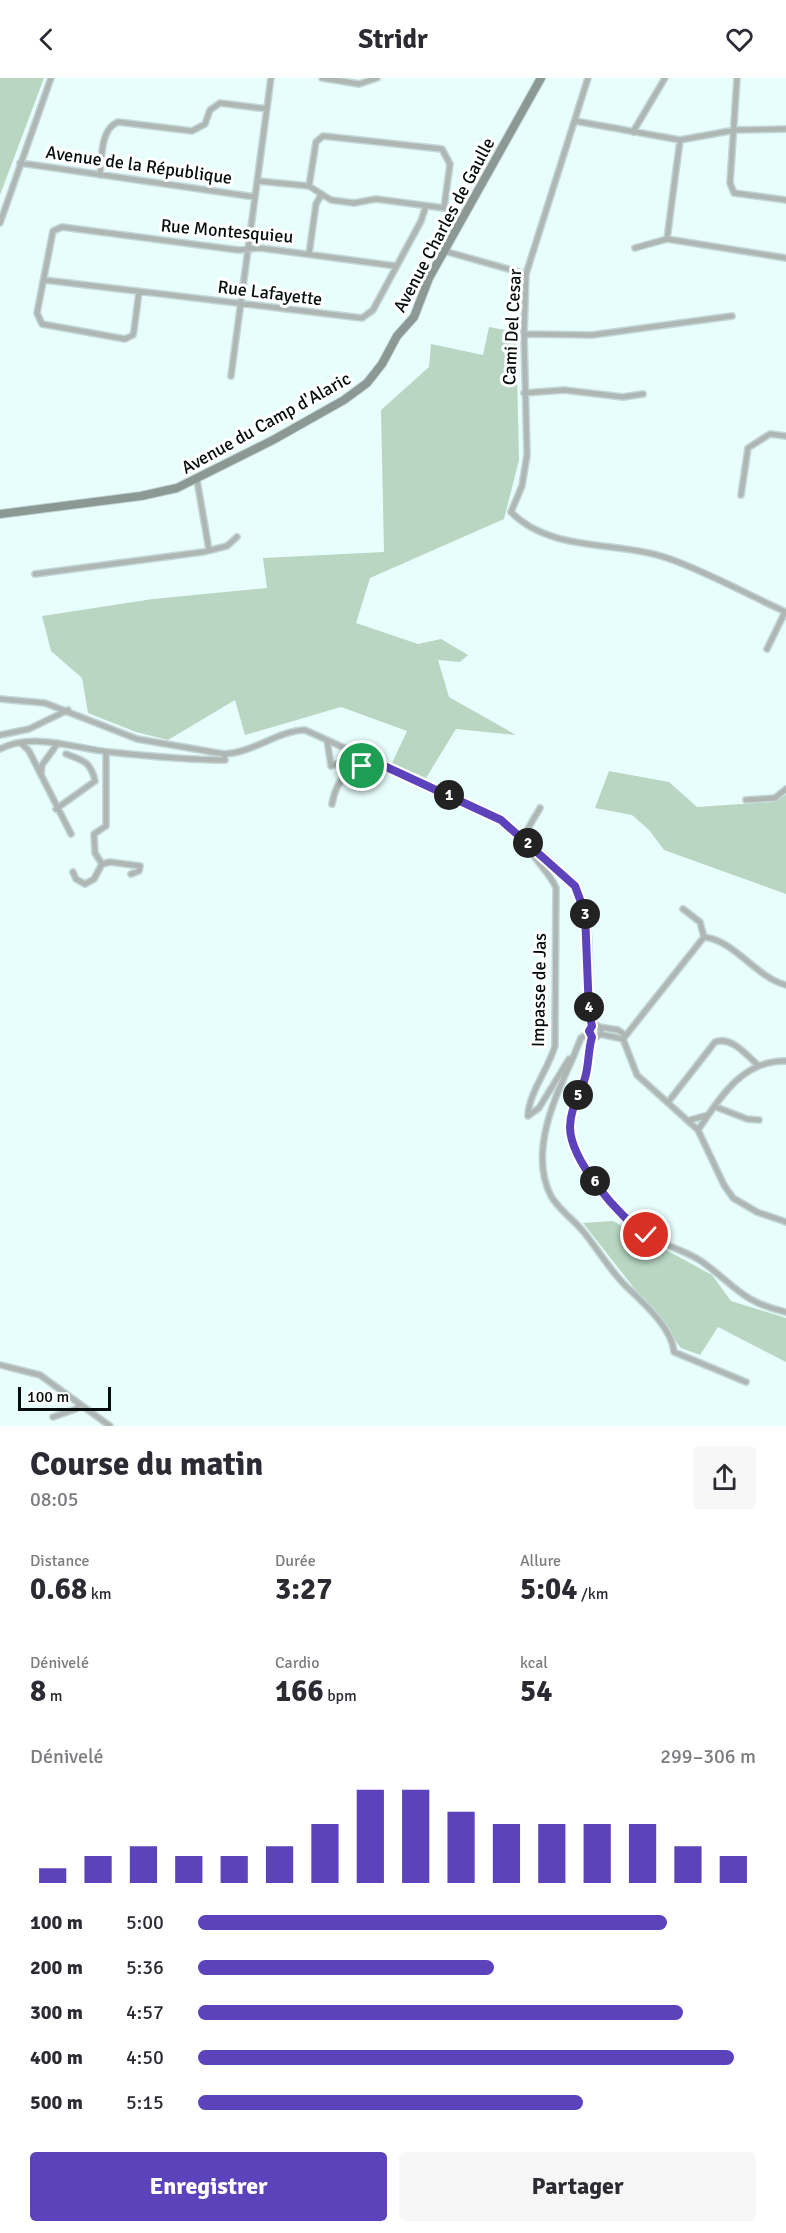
<!DOCTYPE html>
<html lang="fr">
<head>
<meta charset="utf-8">
<style>
	:root { --surface:#fff; --page:#f7f7f7; --text:#2b2b33; --muted:#7c7c81; --accent:#5d43bb }
	body { margin:0; font-family:Signika,sans-serif; background:var(--page); color:var(--text); height:100vh; display:flex; flex-direction:column; font-size:22px; white-space:nowrap }
	* { box-sizing:border-box; margin:0 }
	p { font-size:20px; color:var(--muted) }
	.icon { flex:none; width:33px; height:33px; fill:none; stroke:currentColor; stroke-width:2; stroke-linecap:round; stroke-linejoin:round }
	.map { position:relative; height:1348px; overflow:hidden }
	.details { display:flex; flex-direction:column; background:var(--surface); flex:1 }
	.details>* { flex:none }
	.scale { position:absolute; left:18px; bottom:15px; width:93px; box-sizing:border-box; padding-left:6px; border:3px solid #070d0d; border-top:0; font-size:16px; line-height:21px; white-space:nowrap; color:#070d0d; -webkit-text-stroke:4px #fff; paint-order:stroke }
	.pin { position:absolute; display:grid; place-items:center; width:51px; height:51px; color:#fff; margin:-26px; border:3px solid #fff; border-radius:50%; box-shadow:0 2px 6px #0007 }
	.km { position:absolute; width:30px; height:30px; margin:-15px; border-radius:50%; background:#222; color:#fff; font-size:16px; line-height:30px; text-align:center }
	.round { display:grid; place-items:center; flex:none; width:63px; height:63px; border-radius:6px; background:var(--page) }
	.head { display:flex; align-items:center; justify-content:space-between; height:102px; padding:0 30px }
	h1 { font-size:33px; font-weight:700; line-height:45px }
	.metrics { display:grid; grid-template-columns:repeat(3,1fr); gap:9px; height:102px; padding:6px 30px }
	.metrics div { display:grid; align-content:center }
	.metrics b { font-size:30px; font-weight:700 }
	.metrics small { font-size:16px; font-weight:400 }
	.metrics p { font-size:16px }
	.chart { height:168px; padding:12px 30px }
	.chart p { display:flex; justify-content:space-between }
	.chart svg { width:100%; height:108px; margin-top:6px; stroke:var(--accent); stroke-width:6 }
	.cta { display:flex; gap:12px; margin-top:auto; padding:12px 30px }
	.cta a { flex:1; height:69px; border-radius:6px; background:var(--accent); color:#fff; font-size:24px; font-weight:700; line-height:69px; text-align:center }
	.cta a+a { background:var(--page); color:var(--text) }
	ul { padding:0 30px; list-style:none; font-size:20px }
	li { display:grid; grid-template-columns:96px 72px 1fr; align-items:center; height:45px }
	li i { height:15px; border-radius:8px; background:var(--accent) }
	header { display:flex; justify-content:space-between; align-items:center; height:78px; padding:0 30px; background:var(--surface); font-size:27px; font-weight:700 }
	.map>svg:first-child { display:block }
	.green { fill:#b8d6c2 }
	.lines { fill:none; stroke-linecap:round; stroke-linejoin:round }
	.minor-casing { stroke:#c4d7d7; stroke-width:8 }
	.secondary-casing { stroke:#c4d7d7; stroke-width:10 }
	.minor { stroke:#afb7b5; stroke-width:5 }
	.secondary { stroke:#8b9894; stroke-width:8 }
	.route-casing { stroke:#fff; stroke-width:12 }
	.route { stroke:#5d43bb; stroke-width:8 }
	.labels { text-anchor:middle; dominant-baseline:central; stroke-width:6; stroke-linejoin:round; paint-order:stroke }
	.street-label { font-size:18px; fill:#070d0d; stroke:#fff }
</style>
</head>
<body>
<header><svg class="icon" aria-label="back" viewBox="0 0 24 24"><path d="M15 5l-7 7 7 7"/></svg>Stridr<svg class="icon" aria-label="heart" viewBox="0 0 24 24"><path d="M12 20l-8-8c-3-5 5-10 8-4 3-6 11-1 8 4z"/></svg></header>
<div class="map">
<svg width="786" height="1348" viewBox="0 0 786 1348">
	<rect width="100%" height="100%" fill="#e8fefd"/>
	<path class="green" d="M0,0H44L0,117Z
		M489,249L516,254L519,382L504,441L370,500L356,545L418,566L441,561L468,577L460,584L438,582L449,619L516,657L456,651L426,700L392,685L407,653L341,629L245,657L235,622L168,662L136,654L88,635L82,600L51,573L42,538L153,521L267,510L263,480L384,474L381,332L429,289L431,266L483,277Z
		M609,693L669,704L697,729L773,724L786,717V816L664,772L649,752L632,737L595,730Z
		M613,1143L712,1197L731,1223L786,1240V1284L718,1249L700,1277L681,1270L583,1145Z"/>
	<g class="lines">
		<defs>
			<path id="minor" d="M322,0L359,6L377,0
				M588,0L526,196L524,256L527,377L522,408L511,434C550,474 615,463 664,479C702,491 748,517 786,534
				M737,0L730,105L734,115L786,122
				M575,43L680,62L735,52L786,51
				M633,54L665,0
				M680,62L667,161L786,180
				M20,85L255,119
				M100,97C102,80 100,51 118,44L192,53L205,46L210,32L220,25L267,31
				M258,103L309,108L331,122L354,125L376,121L444,130L464,138
				M309,108L316,64L323,58L442,71L450,86L444,130
				M0,145L51,0
				M635,170L667,161
				M444,173L526,196
				M309,176L316,126L321,117
				M44,202L362,240L373,232L421,143L426,128
				M139,214L134,252L133,257L125,261L42,246L37,235L53,153L62,149L238,172L260,170L396,188
				M524,256L592,257L732,238
				M231,298L271,0
				M524,315L564,312L623,319L643,316
				M197,402L209,472
				M741,417L748,370L770,356L786,358
				M35,496L203,474L227,468L237,459
				M767,571L785,534
				M0,621L45,625L137,661L224,676C253,675 277,653 305,652L492,737C515,751 574,798 582,823C593,854 588,901 589,934L593,948
				M0,657L29,651L68,632
				M327,662L331,688L349,681L365,680
				M21,665L29,673L71,756
				M0,671C33,654 74,670 109,674C147,678 186,682 225,682L224,676
				M41,697L42,687L58,665
				M746,722L775,720L786,711
				M332,726C337,698 350,689 378,686
				M540,730C536,738 528,748 526,756C522,772 551,794 556,810L555,968C548,992 529,1014 528,1038L539,1030L569,981L572,982C554,1020 529,1076 551,1118C559,1132 572,1140 582,1152C598,1171 611,1195 630,1212C646,1227 672,1251 674,1274L746,1304
				M56,731L95,703C91,684 83,682 66,676
				M102,786L95,775L94,756L106,748V674
				M102,786L110,784L140,788L139,793L131,796
				M73,794L76,801L85,806L94,801L102,786
				M683,831L700,844L704,859
				M704,859C736,863 755,899 786,907
				M589 953a6 6 0 1 1 12 0a6 6 0 1 1-12 0Z
				M599,949L618,952L625,957
				M600,956L623,961
				M592,959C588,972 589,987 585,1000C580,1016 571,1030 570,1048C569,1081 616,1138 643,1155C661,1167 683,1171 701,1183C735,1207 741,1224 786,1234
				M623,961L637,997L698,1052L724,1107L733,1120L757,1134L786,1144
				M623,961L704,859
				M572,982L581,960L589,955
				M669,1023L715,964C732,958 746,977 758,987
				M716,1029L747,1041L759,1042
				M690,1042L708,1037
				M698,1052C720,1020 742,982 786,983
				M0,1287L40,1297L110,1348
				M53,1339L76,1331L80,1326"/>
			<path id="secondary" d="M0,436L141,418L177,410L273,362L344,322L367,305L382,286L397,258L414,239L429,200L541,0"/>
		</defs>
		<use href="#minor" class="minor-casing"/>
		<use href="#secondary" class="secondary-casing"/>
		<use href="#minor" class="minor"/>
		<use href="#secondary" class="secondary"/>
	</g>
	<g class="lines">
		<defs>
			<path id="route" d="M362,688L380,686L501,742L575,808L585,835L589,934L592,948L589,953L592,959C588,972 589,987 585,1000C580,1017 570,1031 570,1049C570,1082 619,1139 646,1157"/>
		</defs>
		<use href="#route" class="route-casing"/>
		<use href="#route" class="route"/>
	</g>
	<g class="labels">
		<g class="street-label">
			<text transform="translate(139 87) rotate(8)">Avenue de la République</text>
			<text transform="translate(444 147) rotate(-62)">Avenue Charles de Gaulle</text>
			<text transform="translate(227 153) rotate(5)">Rue Montesquieu</text>
			<text transform="translate(270 215) rotate(7)">Rue Lafayette</text>
			<text transform="translate(512 249) rotate(-87)">Cami Del Cesar</text>
			<text transform="translate(266 345) rotate(-29)">Avenue du Camp d'Alaric</text>
			<text transform="translate(539 912) rotate(-89)">Impasse de Jas</text>
		</g>
	</g>
</svg>
<div class="scale">100 m</div>
<div class="pin" style="left:362px;top:688px;background:#1e9e55"><svg class="icon" aria-label="arrive" viewBox="0 0 24 24"><path d="M6 21V4h12l-3 4 3 4H6"/></svg></div>
<div class="pin" style="left:646px;top:1157px;background:#d93025"><svg class="icon" aria-label="check" viewBox="0 0 24 24"><path d="M5 12l5 5 9-10"/></svg></div>
<b class="km" style="left:449px;top:717px">1</b>
<b class="km" style="left:528px;top:765px">2</b>
<b class="km" style="left:585px;top:836px">3</b>
<b class="km" style="left:589px;top:929px">4</b>
<b class="km" style="left:578px;top:1017px">5</b>
<b class="km" style="left:595px;top:1103px">6</b>
</div>
<section class="details">
<div class="head"><div><h1>Course du matin</h1><p>08:05</p></div><a class="round"><svg class="icon" aria-label="share" viewBox="0 0 24 24"><path d="M12 15V3M7 8l5-5 5 5M5 13v7h14v-7"/></svg></a></div>
<div class="metrics">
<div><p>Distance</p><b>0.68<small> km</small></b></div>
<div><p>Durée</p><b>3:27</b></div>
<div><p>Allure</p><b>5:04<small> /km</small></b></div>
</div>
<div class="metrics">
<div><p>Dénivelé</p><b>8<small> m</small></b></div>
<div><p>Cardio</p><b>166<small> bpm</small></b></div>
<div><p>kcal</p><b>54</b></div>
</div>
<div class="chart"><p><span>Dénivelé</span>299–306 m</p>
<svg viewBox="0 0 160 44" preserveAspectRatio="none"><path d="M5 44V38M15 44V33M25 44V29M35 44V33M45 44V33M55 44V29M65 44V20M75 44V6M85 44V6M95 44V15M105 44V20M115 44V20M125 44V20M135 44V20M145 44V29M155 44V33"/></svg>
</div>
<ul>
<li><b>100 m</b>5:00<i style="width:84%"></i></li>
<li><b>200 m</b>5:36<i style="width:53%"></i></li>
<li><b>300 m</b>4:57<i style="width:87%"></i></li>
<li><b>400 m</b>4:50<i style="width:96%"></i></li>
<li><b>500 m</b>5:15<i style="width:69%"></i></li>
</ul>
<div class="cta"><a>Enregistrer</a><a>Partager</a></div>
</section>
</body>
</html>
